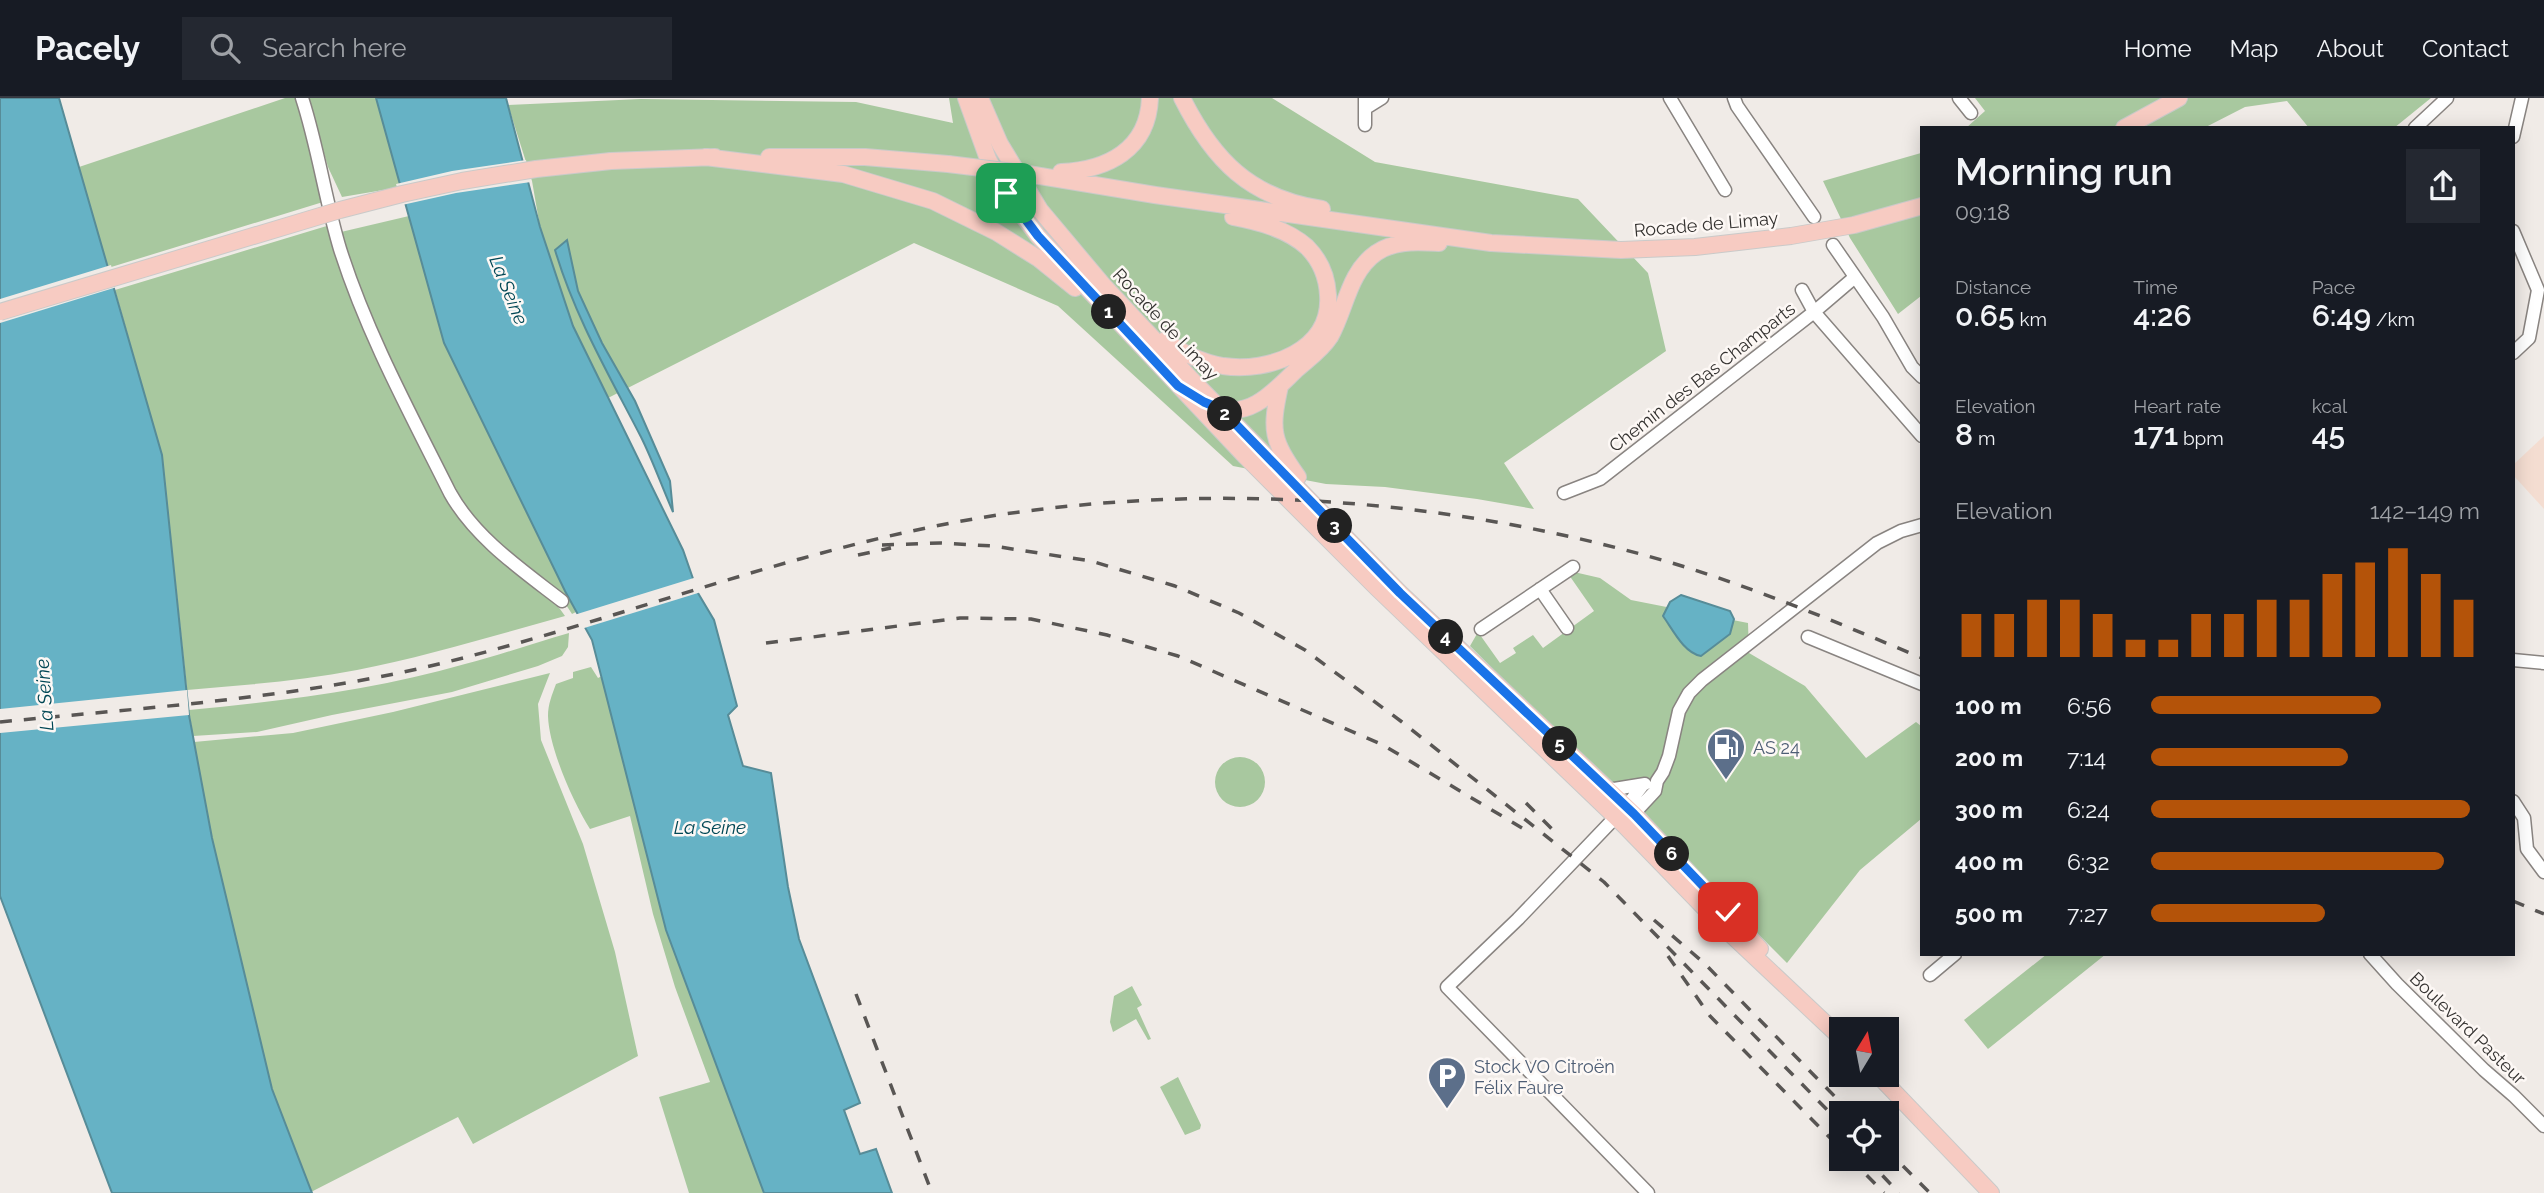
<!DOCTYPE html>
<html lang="en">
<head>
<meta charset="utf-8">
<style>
	:root { --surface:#171b24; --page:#242831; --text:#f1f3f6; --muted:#9ea1a6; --line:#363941; --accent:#b45309 }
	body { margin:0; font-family:Raleway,sans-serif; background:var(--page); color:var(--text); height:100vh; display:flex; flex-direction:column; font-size:26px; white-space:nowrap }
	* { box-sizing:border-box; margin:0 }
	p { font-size:23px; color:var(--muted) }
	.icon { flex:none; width:38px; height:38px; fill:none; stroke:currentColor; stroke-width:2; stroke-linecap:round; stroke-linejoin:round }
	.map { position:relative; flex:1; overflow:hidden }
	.details { position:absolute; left:1920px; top:28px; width:595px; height:830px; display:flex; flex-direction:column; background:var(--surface); border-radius:0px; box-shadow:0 4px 18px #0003 }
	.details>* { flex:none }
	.needle { width:46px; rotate:10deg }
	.controls { position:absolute; left:1829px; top:919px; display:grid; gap:14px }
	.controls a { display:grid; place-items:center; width:70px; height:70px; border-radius:0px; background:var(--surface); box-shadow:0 4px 18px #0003; font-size:35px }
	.pin { position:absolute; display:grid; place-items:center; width:60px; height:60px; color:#fff; margin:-30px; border-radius:14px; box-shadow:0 4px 10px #0006 }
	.km { position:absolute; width:35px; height:35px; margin:-18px; border-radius:50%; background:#222; color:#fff; font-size:19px; line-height:35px; text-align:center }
	.round { display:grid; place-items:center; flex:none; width:74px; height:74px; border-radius:0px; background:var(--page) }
	.head { display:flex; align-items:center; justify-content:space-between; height:119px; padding:0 35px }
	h1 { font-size:38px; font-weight:600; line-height:52px }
	.metrics { display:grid; grid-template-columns:repeat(3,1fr); gap:10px; height:119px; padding:7px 35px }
	.metrics div { display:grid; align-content:center }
	.metrics b { font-size:30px; font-weight:600 }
	.metrics small { font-size:19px; font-weight:400 }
	.metrics p { font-size:19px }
	.chart { height:196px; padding:14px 35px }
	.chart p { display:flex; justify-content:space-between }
	.chart svg { width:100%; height:126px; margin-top:7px; stroke:var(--accent); stroke-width:6 }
	ul { padding:0 35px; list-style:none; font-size:23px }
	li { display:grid; grid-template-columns:112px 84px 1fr; align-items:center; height:52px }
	li i { height:18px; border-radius:9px; background:var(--accent) }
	header { display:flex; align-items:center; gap:42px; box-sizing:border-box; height:98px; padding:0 35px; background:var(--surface); border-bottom:2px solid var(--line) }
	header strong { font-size:33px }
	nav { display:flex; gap:38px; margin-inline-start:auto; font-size:24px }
	.search { width:490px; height:63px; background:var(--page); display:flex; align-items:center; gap:18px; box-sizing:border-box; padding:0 24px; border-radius:0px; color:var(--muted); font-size:26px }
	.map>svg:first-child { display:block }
	.education { fill:#f4ddd1 }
	.green { fill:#a8c89f }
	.water { fill:#66b2c5; stroke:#578c98; stroke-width:2 }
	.pier { fill:#f0ebe7 }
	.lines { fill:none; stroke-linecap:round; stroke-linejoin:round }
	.minor-casing { stroke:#898481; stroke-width:15 }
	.major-casing { stroke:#cacac9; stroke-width:18 }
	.minor { stroke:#fff; stroke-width:12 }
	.major { stroke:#f7cbc2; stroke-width:16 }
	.rail { stroke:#595654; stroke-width:3.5; stroke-dasharray:12 12; stroke-linecap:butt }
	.major-bridge-casing { stroke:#cacac9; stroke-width:18; stroke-linecap:butt }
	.major-bridge { stroke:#f7cbc2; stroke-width:16 }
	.route-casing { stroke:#fff; stroke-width:14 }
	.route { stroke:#1a73e8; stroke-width:9 }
	.labels { text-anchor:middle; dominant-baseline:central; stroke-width:5; stroke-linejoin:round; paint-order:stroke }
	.street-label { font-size:18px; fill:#343230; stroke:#fdf8f5 }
	.service-label { font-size:18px; fill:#4e5e75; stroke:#fdf8f5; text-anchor:start }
	.water-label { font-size:19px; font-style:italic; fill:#004755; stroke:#fdf8f5 }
</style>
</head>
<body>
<header>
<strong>Pacely</strong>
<div class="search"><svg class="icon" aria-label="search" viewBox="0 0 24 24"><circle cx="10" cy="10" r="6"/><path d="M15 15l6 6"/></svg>Search here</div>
<nav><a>Home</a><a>Map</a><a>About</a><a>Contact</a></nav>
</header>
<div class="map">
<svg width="2544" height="1095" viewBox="0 0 2544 1095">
	<rect width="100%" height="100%" fill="#f0ebe7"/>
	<path class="education" d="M2544,338V411L2513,377V367Z"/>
	<path class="green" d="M285,0H299L323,104L108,170L79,69Z
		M308,0H376L401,89L342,99L328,69Z
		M949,0H1272L1375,64L1578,101L1648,175L1666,253L1504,365L1534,411L1477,401L1385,389L1326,386L1233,368L1058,208L914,145L608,300L573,228L540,129L532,83L508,7L641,1L856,4L953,25Z
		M1975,0H2431L2394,30H2309L2287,3L2245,9L2204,30H1966L1985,13Z
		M1921,55V198L1898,216L1850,140L1823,83Z
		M409,118L444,245L576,514L572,516C551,480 510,462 484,432C437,377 407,305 380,239C366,205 351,171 341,134Z
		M330,127L446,397L518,474L560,511L565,518C496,537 427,558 357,572C301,583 244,587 187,592L162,357L115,192Z
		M1574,474L1600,480L1631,502L1748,525L1749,555L1805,588L1866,660L1916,624L1921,628V721L1860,772L1787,865L1470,548L1478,534L1500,565L1516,555L1513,550L1533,537L1543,550L1594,513L1569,477Z
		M569,535L568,549L562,558L538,568L452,594L332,617L257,634L193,638L189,612C281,603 376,592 465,566C500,557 534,545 569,535Z
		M591,569L598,580L602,578L666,832L764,1095H689L659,999L710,984L675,889L653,816L630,718L590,731C573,704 549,650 548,618C548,606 552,597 556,586L573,580V574Z
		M550,575L538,606L541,642L583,746L615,854L638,958L473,1046L458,1019L311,1094L272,991L212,740L194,644L293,635L393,614Z
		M1215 684a25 25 0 1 1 50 0a25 25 0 1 1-50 0Z
		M2047,856H2106L1988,951L1964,922Z
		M1132,888L1142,907L1137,910L1151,941L1148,942L1136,921L1113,934L1110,924L1114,898Z
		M1178,979L1201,1027L1200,1031L1185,1037L1160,989Z"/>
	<path class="water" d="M0,0H59L162,357L189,617L212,740L272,991L312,1095H112L0,798Z
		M376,0H506L540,129L573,228L683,452L698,495L714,522L737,608L728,617L743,668L771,675L788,789L799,841L860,1005L844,1012L860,1056L876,1051L892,1095H764L666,832L592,542L565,493L444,245Z
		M567,142L578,193L602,245L635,303L670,383L673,414C662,389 653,363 641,339C609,277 575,219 555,152Z
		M1681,497L1730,513L1734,521L1730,536L1701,558C1684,555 1673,532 1663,518L1670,504Z"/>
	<path class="pier" d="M526,62L531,84L456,95L402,107L396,86L452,73Z
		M111,167L117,189L0,225V201Z
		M697,479L701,494L698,495L581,531L574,517Z
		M187,592L189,617L0,635V611Z"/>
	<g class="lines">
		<defs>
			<path id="minor" d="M302,0C318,49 325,101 340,151C367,236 410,315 450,395C475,440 522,472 562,503
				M1365,0V27
				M1670,0L1725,92
				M1734,0L1737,8L1814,119
				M1959,0L1971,15
				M1366,10L1382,0
				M2415,30L2447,0
				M2513,39L2522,0
				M2513,133L2538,192L2529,240L2513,255
				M1833,147L1883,219L1912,269L1922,279
				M1802,192L1814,214L1922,338
				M1564,395L1600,381L1814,214L1855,179
				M1540,491L1567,530
				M1481,531L1573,469
				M1808,539L1922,586
				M2513,562L2544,565
				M1642,688L1629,705L1518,821L1447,889L1648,1095
				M1608,692L1645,686
				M2513,703L2524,720L2527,751L2544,774
				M1628,722L1655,693L1657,683L1663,674L1669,658L1679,613L1689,595L1702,582L1877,445L1901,433L1922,427
				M2370,856L2397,886L2484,972L2514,998L2544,1028
				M1930,877L1955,856"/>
			<path id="major" d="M966,0L988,61L1006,95L1038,138L1246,359L1377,490L1624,727L1721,827L1841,940
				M980,0L1000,46L1040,112L1103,187L1190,280L1400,495L1634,716L1760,851
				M1182,0C1213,62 1250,100 1322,111
				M2124,30L2179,0
				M705,59L843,76L933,103L996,134L1039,161L1075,190
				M769,59H865L948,66
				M611,63L715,59
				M1061,74C1107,72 1148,52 1150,0
				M1022,75L1155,97L1491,145L1621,152L1695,149L1791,138L1854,127L1922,108
				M1165,242C1183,256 1201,264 1223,268C1269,275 1332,252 1328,197C1327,179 1320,162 1307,149C1287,131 1259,124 1233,119
				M1280,288C1270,333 1272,342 1298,379
				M1217,309C1249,322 1275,292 1295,273C1307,262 1321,253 1330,239C1346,211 1348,175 1376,155C1395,142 1417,144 1439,145
				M1877,976L1991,1095"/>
		</defs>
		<use href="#minor" class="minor-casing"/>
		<use href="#major" class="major-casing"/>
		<use href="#minor" class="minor"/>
		<use href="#major" class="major"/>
		<path class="rail" d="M882,447L940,445L993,448L1091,463L1175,488L1239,515L1305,552L1402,624L1604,784L1841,1026
			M858,457L891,450
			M766,545L960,520L1031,521L1107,537L1178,558L1383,647L1522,730
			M0,624C150,609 304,600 451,563C646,514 833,436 1035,412C1244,386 1459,404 1662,462C1751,488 1836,524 1922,560
			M1526,705L1558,737
			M2513,803L2544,816
			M1654,822L1704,865L1851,1015
			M1668,858L1710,918L1841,1051
			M856,896L932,1095
			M1886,1051L1930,1095
			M1850,1060L1884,1095
			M1866,1060L1899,1095"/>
		<defs>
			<path id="major-bridge" d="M948,66L1022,75
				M0,214L340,112L402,96L462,83L536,71L611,63"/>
		</defs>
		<use href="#major-bridge" class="major-bridge-casing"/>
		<use href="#major-bridge" class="major-bridge"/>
	</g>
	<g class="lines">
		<defs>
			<path id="route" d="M1006,95L1038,138L1178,288L1204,304L1221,311L1400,495L1634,716L1728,814"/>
		</defs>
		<use href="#route" class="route-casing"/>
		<use href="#route" class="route"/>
	</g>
	<defs>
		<symbol id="fuel-pin" viewBox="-11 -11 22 30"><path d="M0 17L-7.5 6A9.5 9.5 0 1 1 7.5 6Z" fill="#5c6f8a" stroke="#fdf8f5"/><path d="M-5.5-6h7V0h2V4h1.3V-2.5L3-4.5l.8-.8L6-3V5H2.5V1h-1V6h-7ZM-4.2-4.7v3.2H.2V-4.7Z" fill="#fff"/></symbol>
		<symbol id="parking-pin" viewBox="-11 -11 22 30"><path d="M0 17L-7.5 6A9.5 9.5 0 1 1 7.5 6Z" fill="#5c6f8a" stroke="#fdf8f5"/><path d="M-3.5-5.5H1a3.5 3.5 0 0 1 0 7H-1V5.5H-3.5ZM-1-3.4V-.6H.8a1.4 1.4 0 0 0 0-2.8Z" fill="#fff"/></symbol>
	</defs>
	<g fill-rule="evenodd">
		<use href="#fuel-pin" x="1704" y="627" width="44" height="60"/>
		<use href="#parking-pin" x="1425" y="956" width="44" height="60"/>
	</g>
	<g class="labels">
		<g class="street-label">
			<text transform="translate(1706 126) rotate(-5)">Rocade de Limay</text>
			<text transform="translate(1166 226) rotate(47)">Rocade de Limay</text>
			<text transform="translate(1702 279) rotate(-38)">Chemin des Bas Champarts</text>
			<text transform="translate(2468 930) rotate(44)">Boulevard Pasteur</text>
		</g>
		<g class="service-label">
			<text x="1753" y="649">AS 24</text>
			<text x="1474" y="968">Stock VO Citroën<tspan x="1474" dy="21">Félix Faure</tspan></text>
		</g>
		<g class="water-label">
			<text transform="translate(509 192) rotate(68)">La Seine</text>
			<text transform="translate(44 597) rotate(-94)">La Seine</text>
			<text x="710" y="729">La Seine</text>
		</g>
	</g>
</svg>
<div class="controls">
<a><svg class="needle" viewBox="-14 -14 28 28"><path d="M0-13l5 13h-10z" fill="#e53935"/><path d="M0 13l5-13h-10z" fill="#9ea1a6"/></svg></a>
<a><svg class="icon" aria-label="locate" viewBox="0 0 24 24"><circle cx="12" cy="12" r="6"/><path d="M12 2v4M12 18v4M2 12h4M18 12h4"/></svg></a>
</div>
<div class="pin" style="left:1006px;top:95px;background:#1e9e55"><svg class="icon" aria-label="arrive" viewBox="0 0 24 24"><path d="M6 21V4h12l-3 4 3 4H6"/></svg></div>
<div class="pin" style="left:1728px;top:814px;background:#d93025"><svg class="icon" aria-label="check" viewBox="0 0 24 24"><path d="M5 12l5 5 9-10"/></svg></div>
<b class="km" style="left:1109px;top:214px">1</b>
<b class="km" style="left:1225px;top:316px">2</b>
<b class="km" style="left:1335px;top:428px">3</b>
<b class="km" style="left:1446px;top:539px">4</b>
<b class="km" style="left:1560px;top:646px">5</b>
<b class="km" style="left:1672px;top:756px">6</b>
<section class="details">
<div class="head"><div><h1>Morning run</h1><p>09:18</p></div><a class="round"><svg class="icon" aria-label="share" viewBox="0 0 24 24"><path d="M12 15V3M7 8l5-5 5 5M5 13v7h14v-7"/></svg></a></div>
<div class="metrics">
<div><p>Distance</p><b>0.65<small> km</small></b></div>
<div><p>Time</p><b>4:26</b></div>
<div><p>Pace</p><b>6:49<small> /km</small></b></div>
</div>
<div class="metrics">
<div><p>Elevation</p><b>8<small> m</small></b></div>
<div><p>Heart rate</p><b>171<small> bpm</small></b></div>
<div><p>kcal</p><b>45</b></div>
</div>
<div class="chart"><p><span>Elevation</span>142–149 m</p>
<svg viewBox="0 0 160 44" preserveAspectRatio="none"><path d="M5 44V29M15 44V29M25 44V24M35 44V24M45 44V29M55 44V38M65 44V38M75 44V29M85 44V29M95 44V24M105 44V24M115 44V15M125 44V11M135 44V6M145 44V15M155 44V24"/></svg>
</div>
<ul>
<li><b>100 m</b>6:56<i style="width:70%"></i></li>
<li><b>200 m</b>7:14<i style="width:60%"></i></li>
<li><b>300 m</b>6:24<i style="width:97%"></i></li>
<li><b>400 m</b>6:32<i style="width:89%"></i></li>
<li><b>500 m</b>7:27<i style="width:53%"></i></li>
</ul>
</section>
</div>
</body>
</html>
